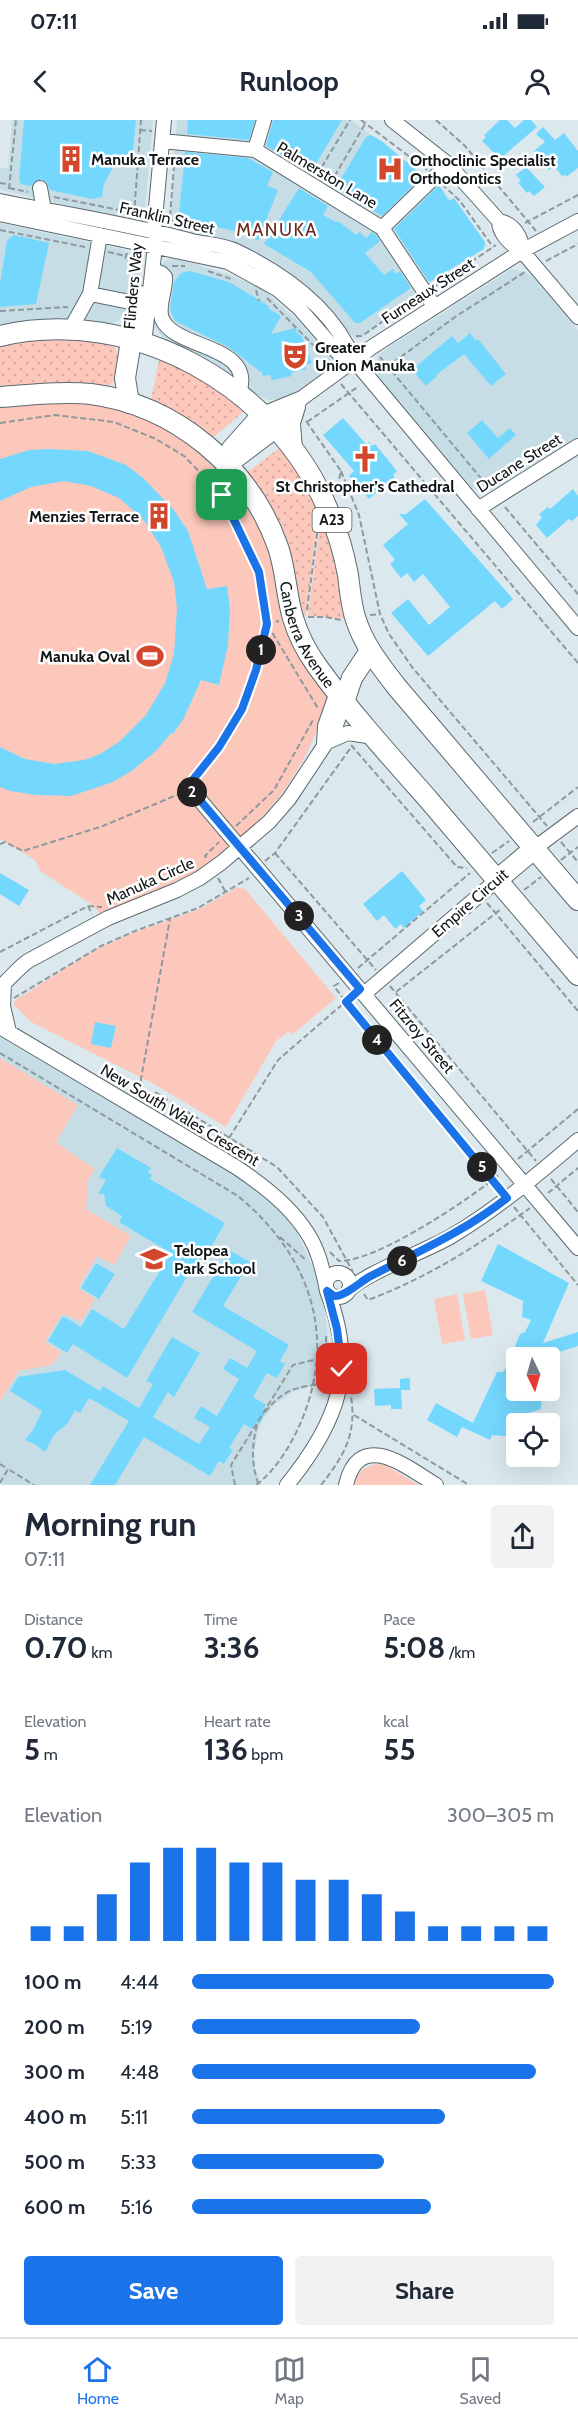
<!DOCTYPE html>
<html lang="en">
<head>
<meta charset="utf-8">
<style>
	:root { --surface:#fff; --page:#f2f2f3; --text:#1f2937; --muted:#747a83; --line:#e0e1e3; --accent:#1a73e8 }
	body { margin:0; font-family:Cabin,sans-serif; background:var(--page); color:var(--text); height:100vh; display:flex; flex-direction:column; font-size:22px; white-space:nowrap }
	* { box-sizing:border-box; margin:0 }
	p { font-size:20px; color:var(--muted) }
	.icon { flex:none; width:33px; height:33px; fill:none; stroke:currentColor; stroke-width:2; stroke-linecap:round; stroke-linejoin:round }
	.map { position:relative; height:1365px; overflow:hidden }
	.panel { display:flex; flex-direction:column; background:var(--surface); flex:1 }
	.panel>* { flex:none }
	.needle { width:39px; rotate:175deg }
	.tools { position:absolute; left:506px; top:1227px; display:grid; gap:12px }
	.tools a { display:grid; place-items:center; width:54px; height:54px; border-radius:6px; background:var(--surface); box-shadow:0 6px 24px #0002; font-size:30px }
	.pin { position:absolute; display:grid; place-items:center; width:51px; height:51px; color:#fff; margin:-26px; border-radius:12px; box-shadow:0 3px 9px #0006 }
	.km { position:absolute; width:30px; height:30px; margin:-15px; border-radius:50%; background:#222; color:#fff; font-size:16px; line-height:30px; text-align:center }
	.round { display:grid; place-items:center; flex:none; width:63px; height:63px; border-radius:6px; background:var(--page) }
	.summary { display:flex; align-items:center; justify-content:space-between; height:102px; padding:0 24px }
	h1 { font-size:33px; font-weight:700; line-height:45px }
	.metrics { display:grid; grid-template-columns:repeat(3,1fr); gap:9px; height:102px; padding:6px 24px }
	.metrics div { display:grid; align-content:center }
	.metrics b { font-size:30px; font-weight:700 }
	.metrics small { font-size:16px; font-weight:400 }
	.metrics p { font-size:16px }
	.chart { height:168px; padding:12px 24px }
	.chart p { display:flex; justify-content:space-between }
	.chart svg { width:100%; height:108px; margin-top:6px; stroke:var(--accent); stroke-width:6 }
	.button { display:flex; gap:12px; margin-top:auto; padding:12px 24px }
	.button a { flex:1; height:69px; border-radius:6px; background:var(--accent); color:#fff; font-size:24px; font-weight:700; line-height:69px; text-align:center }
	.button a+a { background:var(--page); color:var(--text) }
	ul { padding:0 24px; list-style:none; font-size:20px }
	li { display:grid; grid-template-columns:96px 72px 1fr; align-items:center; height:45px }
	li i { height:15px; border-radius:8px; background:var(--accent) }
	.status { display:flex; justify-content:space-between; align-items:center; height:42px; padding:0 30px; background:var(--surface); direction:ltr }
	.status svg { height:16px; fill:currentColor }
	header { display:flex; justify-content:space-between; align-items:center; height:78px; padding:0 24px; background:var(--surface); font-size:27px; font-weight:700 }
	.tabs { display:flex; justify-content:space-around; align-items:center; height:84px; border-top:2px solid var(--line); background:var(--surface); font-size:16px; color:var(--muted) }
	.tabs a { display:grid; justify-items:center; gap:3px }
	.tabs .current { color:var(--accent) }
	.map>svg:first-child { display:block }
	.built { fill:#c6dde6 }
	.grass { fill:url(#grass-dots) }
	.green { fill:#fcc8bc }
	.building { fill:#74d8fe }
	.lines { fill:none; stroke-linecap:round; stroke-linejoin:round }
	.minor-casing { stroke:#5c696e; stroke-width:16 }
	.highway-casing { stroke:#5c696e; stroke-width:22 }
	.path { stroke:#8e999d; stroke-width:2; stroke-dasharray:6 3; stroke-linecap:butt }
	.minor { stroke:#fff; stroke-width:14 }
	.highway { stroke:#fff; stroke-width:20 }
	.route-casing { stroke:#fff; stroke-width:12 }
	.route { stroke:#1a73e8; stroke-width:8 }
	.labels { text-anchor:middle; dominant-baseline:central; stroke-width:5; stroke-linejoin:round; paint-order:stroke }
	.shield { fill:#fff; stroke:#585b5d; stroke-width:1.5 }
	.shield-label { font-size:15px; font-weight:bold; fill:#101517 }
	.poi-label { font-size:16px; font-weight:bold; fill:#101517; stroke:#fff; text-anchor:start }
	.street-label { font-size:16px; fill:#101517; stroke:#fff }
	.neighbourhood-label { font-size:18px; letter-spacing:1.5px; fill:#6a271a; stroke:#fff }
</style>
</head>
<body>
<div class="status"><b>07:11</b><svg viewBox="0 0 49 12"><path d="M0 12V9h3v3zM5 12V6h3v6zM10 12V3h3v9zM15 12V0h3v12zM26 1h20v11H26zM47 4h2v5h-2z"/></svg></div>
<header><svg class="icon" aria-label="back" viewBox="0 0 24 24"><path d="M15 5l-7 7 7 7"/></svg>Runloop<svg class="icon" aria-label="person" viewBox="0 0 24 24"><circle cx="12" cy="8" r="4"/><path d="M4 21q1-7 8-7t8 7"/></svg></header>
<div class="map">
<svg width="578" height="1365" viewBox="0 0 578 1365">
	<defs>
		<pattern id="grass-dots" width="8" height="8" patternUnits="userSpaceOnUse" patternTransform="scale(1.5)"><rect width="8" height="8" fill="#fcc8bc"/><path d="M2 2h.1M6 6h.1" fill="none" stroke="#d7aba1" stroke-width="1.8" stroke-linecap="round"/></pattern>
	</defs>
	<rect width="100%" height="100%" fill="#dbe9ef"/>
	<path class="built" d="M12,0H153L145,90L142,99L138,102L2,70L0,68V48H8Z
		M177,0H351L439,65L487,125L357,220L279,147L170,106Z
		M0,103L121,129L129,133L136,140L140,152L137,176L131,191L117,202L107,204L38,202L0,205Z
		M173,137L227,154L249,163H254L268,171L270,176L296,199L316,221L326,227L331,235V244L329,249L291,277L280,280H268L259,276L212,242L164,219L154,207L150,198L155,161L164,141Z
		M510,150H518L531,155L578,210V317L494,370L479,372L465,363L380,262L375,246L378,236L386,229Z
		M0,914L243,1061L273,1084L296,1110L316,1154L324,1181L329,1228L339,1238L336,1261L294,1271L275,1284L264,1298L258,1311L254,1333L255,1347L261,1365H3L0,1363Z"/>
	<path class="grass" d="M75,216L113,225C122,235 118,247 117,260L105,268L32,264L0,266V223Z
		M167,239L248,288L210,320L189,299L151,280L159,240Z
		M282,326L323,393L318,400L306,495L300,496L244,355Z
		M321,398L331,414L347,499L308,496Z"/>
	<path class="green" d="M67,280L113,286L164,306L206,335L238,371L256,401L328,576C311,649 257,715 193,754C165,771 132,783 101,794L91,784L40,751L35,740L0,719V284Z
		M237,767L245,769L336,878L292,915L289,911L276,921L226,1007L152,963L31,902L14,885V881L96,829L130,814L200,789Z
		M0,938L78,985L56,1022L95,1049L88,1060L86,1089L131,1116L114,1145L97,1136L78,1168L95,1179L81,1201L62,1194L45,1222L61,1232L52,1245L19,1251L0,1282Z
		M485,1170L493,1215L471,1219L463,1174Z
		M457,1174L465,1220L442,1224L434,1179Z
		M377,1344L385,1345L419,1365H355C356,1352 365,1346 377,1344Z"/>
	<path class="building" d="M24,0H136L133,32L124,37L112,49L104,64L102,77L92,79L50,70L47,63L42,59L35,61L31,66L25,65L21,64L19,59Z
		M188,0H255L249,20L187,14Z
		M273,0H342L313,49L308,51L266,26Z
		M500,0H507L515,8L524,0H531L537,7L500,39L482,21L486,17L484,15Z
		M543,7L555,20L564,13L578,31V48L566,57L565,55L562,56L554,46L549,50L534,31L545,22L536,14Z
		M371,15L383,22L423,56L382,96L338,70L337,65L366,17Z
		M185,32L248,38L273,52L267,66L278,70L258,121L247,114L182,99L179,95Z
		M526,47L545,67L534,76L529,71L527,73L518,63L521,61L516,55Z
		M439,65L449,81L454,78L485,122L484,129L429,162L394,109Z
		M299,68L328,86L323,95L336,102L338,101L356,115L359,112L366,118L372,112L376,115L380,121L365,133L384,155L393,149L396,154L400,151L411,168L360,203H355L311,152L264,124Z
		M14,115L49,123L36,184L0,187V164L7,120Z
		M190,151L229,162L269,186L268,188L281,196L271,214L296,208L297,213L302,216L312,243L304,245L306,249L291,253L292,256L272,260L270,255L263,256L262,253L230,228L175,201L170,189L174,162L181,153Z
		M470,213L476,221L478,219L506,254L491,266L464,234L436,255L437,256L426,266L412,250L452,216L458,223Z
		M343,298L366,324L369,322L372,326L375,324L397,351L393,355L395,357L369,379L349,356L354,351L323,315Z
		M482,300L498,318L510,308L516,315L489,339L467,313Z
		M48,329L88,331L126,345L142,357L173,389L188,411L207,469L227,466L230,489L228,525L219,565L201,560L184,598L173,614L171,613L156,631L133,650L113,662L71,676L36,675L10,671L0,667V627L25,639L54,644L84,640L100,634L119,622L146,595L165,563L174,534L177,488L174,462L161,427L143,399L119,378L91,366L64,361L31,367L0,381V339L29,330Z
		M573,369L578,376V396L572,401L569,399L547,418L536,405L542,397L539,394L548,387L550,389Z
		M425,379L513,479L502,489L495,481L428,536L391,493L408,479L429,505L450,487L423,454L414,462L407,453L401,458L390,444L395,440L383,425L408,404L399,394H406Z
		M402,751L426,780L419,786L423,791L404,808L401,804L395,809L384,795L377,801L363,784Z
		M0,753L29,770L19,786L0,774Z
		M95,902L116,906L111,928L91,924Z
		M117,1028L151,1048L148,1052L152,1055L150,1059L225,1103L196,1153L191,1150L127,1258L73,1224L67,1233L48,1221L63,1196L81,1207L92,1189L124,1209L171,1133L119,1102L122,1096L106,1086L104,1074H98L106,1060L99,1057Z
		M498,1124L569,1163L543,1223L578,1212V1226L550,1235L551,1238H516V1270H542L541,1289L522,1295L525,1304H516V1317L492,1315L490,1320L462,1307L457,1317L427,1300L436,1283L473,1303L497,1252H503L507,1246L520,1214L525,1212L531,1200L522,1197L523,1181L481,1161Z
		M229,1130L250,1142L223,1186L289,1225L280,1241L285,1244L277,1258L267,1253L253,1277L266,1285L263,1290L266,1292L259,1304L256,1302L252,1309L244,1304L229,1328L233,1330L224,1344L219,1341L210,1356L144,1317L115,1365H90L129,1301L89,1278L80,1293L75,1290L68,1303L54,1315L45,1332L36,1325L25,1320L33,1310L42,1291L10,1271L18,1257L65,1250L100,1271L103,1266L139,1288L153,1264L146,1261L172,1217L200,1233L174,1277L168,1272L153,1297L199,1324L210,1307L194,1298L201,1286L217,1296L239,1259L223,1249L230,1238L247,1248L257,1231L192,1192Z
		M96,1143L115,1154L99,1179L81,1168Z
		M410,1258V1270H401L402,1289H391V1285L375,1286L374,1269L400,1268V1259Z"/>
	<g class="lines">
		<defs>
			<path id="minor" d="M392,0L448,44L499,101C514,104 522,117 522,131
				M162,21L255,30L382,108L434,186
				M255,30L264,0
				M40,68L45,96
				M0,81C64,94 129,104 192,121C206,124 224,125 236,131C286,155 333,189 354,240L578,508
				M0,94L228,142L277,169L299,188L339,234L354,240
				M499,101C499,114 511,125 522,131L578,197
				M382,108L448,44
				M153,150L161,153L165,157C166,170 157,187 162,199C175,230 256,224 239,273
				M90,174L145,185
				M70,210L90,174L100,115
				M131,221L140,173
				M144,224L155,126L154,110L164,0
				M263,294L302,278
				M276,307L302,278L372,227L522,131L578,101
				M295,330L293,303L298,287
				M478,389L578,326
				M327,622L348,613L374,617
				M324,624L325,606L337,572
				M188,666L578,1128
				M535,728L578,696
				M4,864L3,886L9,912
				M0,867C10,859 17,849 28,841L108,798L177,770L200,758L221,743L269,702L289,679L334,611L344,582
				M364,874L497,760
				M0,907L236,1047C269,1069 307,1099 319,1138C322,1147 324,1157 326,1165
				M326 1165a12 12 0 1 1 24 0a12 12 0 1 1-24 0Z
				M348,1171C363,1154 426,1131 450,1117C496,1090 537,1055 578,1020
				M287,1365C338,1302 358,1250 327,1171
				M346,1365C359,1308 407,1347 436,1365"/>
			<g id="highway">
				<path d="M0,216C133,185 277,266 328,390C337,410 344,433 348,455C350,470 351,486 356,500C364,525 380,545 396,566L578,780"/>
				<path id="s1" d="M0,277C30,275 61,271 91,274C175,285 250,347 278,427C286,450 286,475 293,498C298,515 307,532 317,546C351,593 390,636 428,679C478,737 528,796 578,855"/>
				<path d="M129,283L125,258L131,221"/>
				<path d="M235,338L276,307"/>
				<path d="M225,343L232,329L263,294"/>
				<path d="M344,582L352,558L370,531"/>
				<path d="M497,760L535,728"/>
			</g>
		</defs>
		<use href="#minor" class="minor-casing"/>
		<use href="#highway" class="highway-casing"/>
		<path class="path" d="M361,0L427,50
			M436,0L465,26L536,111
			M140,10L152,11
			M317,55L350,0
			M0,63L9,64
			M330,64L365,4
			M442,64L460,81L493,127
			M9,68L28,72
			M9,69L16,0
			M54,77L134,93
			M134,95L141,0
			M525,103L578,75
			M174,104L170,97L175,33
			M0,110L85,127
			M108,132L126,136
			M127,133L125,139L140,142
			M546,141L578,124
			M172,146H185
			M208,151L231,159
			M434,167L496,125
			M256,170L259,181
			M267,178L320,232
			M0,191L68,187
			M356,216H362L416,178
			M380,237L489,368
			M379,253L455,197L525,152
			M341,264L578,543
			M306,301L341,351L336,374
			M307,302L359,266
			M0,303L55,295L114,302L156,319L184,336L222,375L259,452L267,504L319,590
			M341,351L359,395L380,494L389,514L412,547L547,706
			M505,387L578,474
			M307,490L318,407
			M370,495L380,494
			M308,497H326L341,500
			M351,625L457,747L467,748
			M195,656C212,636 229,614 241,591C255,564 260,533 267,504L279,501
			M533,702L578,667
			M236,706L274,670L313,600
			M561,722L578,742
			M0,724L5,722L23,731L103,706L179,674
			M275,733L376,850
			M492,733L509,721
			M206,738L205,736L219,722
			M561,740L578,727
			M265,741L275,733L352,626
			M218,758L225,771
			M524,770L541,757
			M487,783L578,891
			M88,786L102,787
			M0,832L88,786L92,794
			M358,848L470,753
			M339,863L334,866L346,882L499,1068
			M390,866L536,1041
			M396,872L501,789
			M14,878L101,826L135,811L198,788L249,758
			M0,933L238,1076C309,1135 338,1214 301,1302C291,1325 276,1350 256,1365
			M139,970L170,799
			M155,972L277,1047L323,1097L353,1152
			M229,1018L278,940L352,876
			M518,1039L578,989
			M551,1059L578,1092
			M548,1073L578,1048
			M514,1087L578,1165
			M280,1117L307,1141
			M330,1132L339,1141C376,1142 470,1079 500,1054
			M364,1174L368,1180C427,1158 479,1125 530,1088
			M326,1216V1237
			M265,1292C285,1268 295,1268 325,1263V1252
			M354,1295L469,1365
			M257,1305C252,1325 251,1343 258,1363
			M0,1344L8,1349
			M0,1363L8,1349L34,1365
			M235,1365L231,1345L293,1245L326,1237L325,1252L330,1253
			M321,1365C344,1336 357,1314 351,1276"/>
		<use href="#minor" class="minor"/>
		<use href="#highway" class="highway"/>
	</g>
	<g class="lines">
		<defs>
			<path id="route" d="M222,375L259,452L267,504L256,550L242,589L219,627L188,666L360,869L346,882L507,1078C464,1112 417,1132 369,1157C359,1163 344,1177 334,1176L327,1171L337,1209L342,1249"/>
		</defs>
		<use href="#route" class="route-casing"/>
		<use href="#route" class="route"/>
	</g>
	<defs>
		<symbol id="building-bare" viewBox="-9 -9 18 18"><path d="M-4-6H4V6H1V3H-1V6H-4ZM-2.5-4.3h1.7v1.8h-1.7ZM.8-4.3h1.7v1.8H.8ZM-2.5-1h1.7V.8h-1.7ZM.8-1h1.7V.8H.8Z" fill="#d2462c" stroke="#fff" stroke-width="2.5" paint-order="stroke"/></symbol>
		<symbol id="hospital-bare" viewBox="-9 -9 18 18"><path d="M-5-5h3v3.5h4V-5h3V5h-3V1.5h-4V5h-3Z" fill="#d2462c" stroke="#fff" stroke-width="2.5" paint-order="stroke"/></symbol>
		<symbol id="theatre-bare" viewBox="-9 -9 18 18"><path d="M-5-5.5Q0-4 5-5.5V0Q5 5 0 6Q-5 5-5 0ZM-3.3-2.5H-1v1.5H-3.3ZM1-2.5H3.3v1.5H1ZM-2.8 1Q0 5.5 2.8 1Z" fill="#d2462c" stroke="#fff" stroke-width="2.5" paint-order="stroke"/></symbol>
		<symbol id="church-bare" viewBox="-9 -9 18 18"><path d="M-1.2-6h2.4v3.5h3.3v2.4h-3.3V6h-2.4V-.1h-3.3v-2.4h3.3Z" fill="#d2462c" stroke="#fff" stroke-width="2.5" paint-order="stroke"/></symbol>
		<symbol id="stadium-bare" viewBox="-9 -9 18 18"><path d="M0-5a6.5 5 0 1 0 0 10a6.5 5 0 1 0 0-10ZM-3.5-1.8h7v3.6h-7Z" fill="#d2462c" stroke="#fff" stroke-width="2.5" paint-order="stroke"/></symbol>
		<symbol id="school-bare" viewBox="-9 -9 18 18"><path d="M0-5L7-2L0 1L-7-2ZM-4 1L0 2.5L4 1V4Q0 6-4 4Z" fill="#d2462c" stroke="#fff" stroke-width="2.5" paint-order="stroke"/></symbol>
	</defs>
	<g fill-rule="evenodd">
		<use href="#building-bare" x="52" y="20" width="38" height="38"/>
		<use href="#hospital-bare" x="371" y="30" width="38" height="38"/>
		<use href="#theatre-bare" x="276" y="217" width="38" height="38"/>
		<use href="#church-bare" x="346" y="320" width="38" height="38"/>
		<use href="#building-bare" x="140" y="377" width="38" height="38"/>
		<use href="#stadium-bare" x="131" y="517" width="38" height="38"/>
		<use href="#school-bare" x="135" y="1120" width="38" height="38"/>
	</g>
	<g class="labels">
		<rect class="shield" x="312.5" y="388" width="39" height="24" rx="4.5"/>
		<g class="shield-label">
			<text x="332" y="400">A23</text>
		</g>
		<g class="poi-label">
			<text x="91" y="39">Manuka Terrace</text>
			<text x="410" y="40">Orthoclinic Specialist<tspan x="410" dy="18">Orthodontics</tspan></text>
			<text x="315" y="227">Greater<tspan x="315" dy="18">Union Manuka</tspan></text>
			<text x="365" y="366" text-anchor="middle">St Christopher’s Cathedral</text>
			<text x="139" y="396" text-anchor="end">Menzies Terrace</text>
			<text x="130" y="536" text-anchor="end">Manuka Oval</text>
			<text x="174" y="1130">Telopea<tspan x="174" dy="18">Park School</tspan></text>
		</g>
		<g class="street-label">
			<text transform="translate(327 55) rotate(31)">Palmerston Lane</text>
			<text transform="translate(167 98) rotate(13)">Franklin Street</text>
			<text transform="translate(133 166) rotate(-85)">Flinders Way</text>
			<text transform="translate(428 171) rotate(-33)">Furneaux Street</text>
			<text transform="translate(519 343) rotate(-32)">Ducane Street</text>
			<text stroke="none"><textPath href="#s1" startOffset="438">Canberra Avenue</textPath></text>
			<text transform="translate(150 761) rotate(-24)">Manuka Circle</text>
			<text transform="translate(470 783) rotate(-41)">Empire Circuit</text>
			<text transform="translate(422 916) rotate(50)">Fitzroy Street</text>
			<text transform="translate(180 995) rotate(31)">New South Wales Crescent</text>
		</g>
		<g class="neighbourhood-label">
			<text x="277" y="110">MANUKA</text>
		</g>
	</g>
</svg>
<div class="tools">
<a><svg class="needle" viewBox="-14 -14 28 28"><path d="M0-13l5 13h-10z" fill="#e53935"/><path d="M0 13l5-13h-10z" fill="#747a83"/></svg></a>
<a><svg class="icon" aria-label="locate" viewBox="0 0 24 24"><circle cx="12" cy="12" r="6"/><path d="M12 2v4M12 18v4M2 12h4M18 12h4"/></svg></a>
</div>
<div class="pin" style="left:222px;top:375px;background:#1e9e55"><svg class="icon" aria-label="arrive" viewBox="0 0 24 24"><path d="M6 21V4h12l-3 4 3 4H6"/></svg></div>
<div class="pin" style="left:342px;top:1249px;background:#d93025"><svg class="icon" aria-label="check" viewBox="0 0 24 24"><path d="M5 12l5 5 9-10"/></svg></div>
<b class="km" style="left:261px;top:530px">1</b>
<b class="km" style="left:192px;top:672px">2</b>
<b class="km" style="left:299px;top:796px">3</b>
<b class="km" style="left:377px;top:920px">4</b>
<b class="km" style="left:482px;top:1047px">5</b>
<b class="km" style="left:402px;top:1141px">6</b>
</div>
<section class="panel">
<div class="summary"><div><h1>Morning run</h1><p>07:11</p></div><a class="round"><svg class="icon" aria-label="share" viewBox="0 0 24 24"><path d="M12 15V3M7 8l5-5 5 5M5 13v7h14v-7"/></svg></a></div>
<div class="metrics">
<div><p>Distance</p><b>0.70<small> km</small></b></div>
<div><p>Time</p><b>3:36</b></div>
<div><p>Pace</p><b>5:08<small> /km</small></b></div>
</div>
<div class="metrics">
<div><p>Elevation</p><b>5<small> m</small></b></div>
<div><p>Heart rate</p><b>136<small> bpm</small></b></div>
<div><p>kcal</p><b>55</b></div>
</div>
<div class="chart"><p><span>Elevation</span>300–305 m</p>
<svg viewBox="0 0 160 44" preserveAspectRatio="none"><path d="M5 44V38M15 44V38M25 44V25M35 44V12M45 44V6M55 44V6M65 44V12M75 44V12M85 44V19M95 44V19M105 44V25M115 44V32M125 44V38M135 44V38M145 44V38M155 44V38"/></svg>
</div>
<ul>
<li><b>100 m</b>4:44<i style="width:100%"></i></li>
<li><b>200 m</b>5:19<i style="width:63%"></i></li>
<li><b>300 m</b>4:48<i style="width:95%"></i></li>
<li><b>400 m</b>5:11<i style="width:70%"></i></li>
<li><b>500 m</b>5:33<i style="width:53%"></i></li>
<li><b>600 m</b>5:16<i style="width:66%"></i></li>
</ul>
<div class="button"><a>Save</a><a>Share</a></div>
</section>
<nav class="tabs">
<a class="current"><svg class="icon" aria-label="home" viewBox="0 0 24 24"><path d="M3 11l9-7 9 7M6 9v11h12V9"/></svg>Home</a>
<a><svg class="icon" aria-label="map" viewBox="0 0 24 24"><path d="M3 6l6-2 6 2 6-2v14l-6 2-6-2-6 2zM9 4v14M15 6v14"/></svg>Map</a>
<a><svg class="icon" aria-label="saved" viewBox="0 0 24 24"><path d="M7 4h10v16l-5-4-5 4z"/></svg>Saved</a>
</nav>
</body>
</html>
